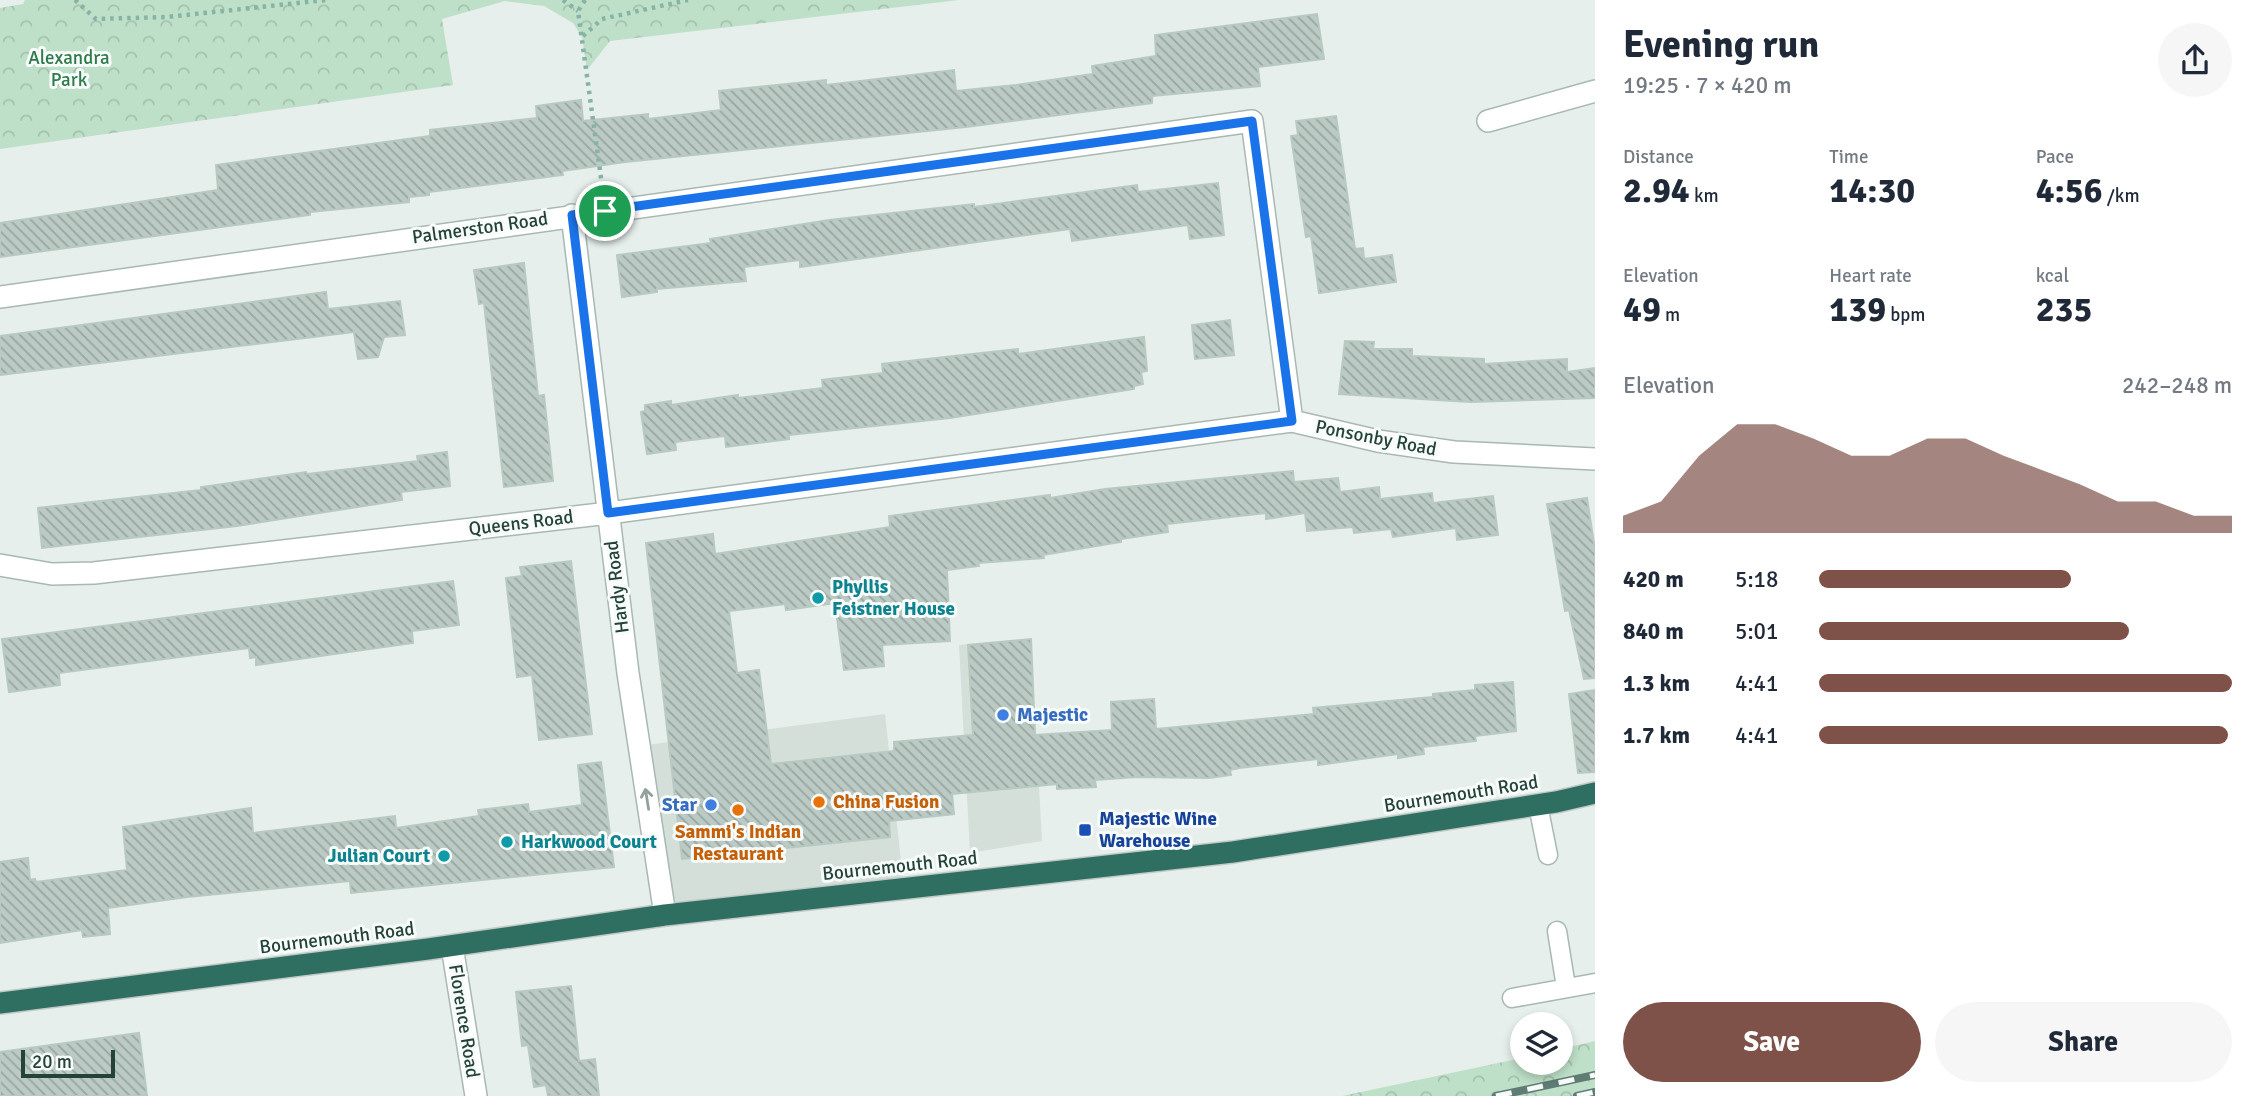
<!DOCTYPE html>
<html lang="en">
<head>
<meta charset="utf-8">
<style>
	:root { --surface:#fff; --page:#f6f6f7; --text:#1f2937; --muted:#747a83; --accent:#7f5249 }
	body { margin:0; font-family:Signika,sans-serif; background:var(--page); color:var(--text); height:100vh; display:flex; flex-direction:column; font-size:26px; white-space:nowrap }
	* { box-sizing:border-box; margin:0 }
	p { font-size:23px; color:var(--muted) }
	.icon { flex:none; width:38px; height:38px; fill:none; stroke:currentColor; stroke-width:2; stroke-linecap:round; stroke-linejoin:round }
	.map { position:relative; flex:1; overflow:hidden }
	.sheet { display:flex; flex-direction:column; background:var(--surface); width:665px }
	.sheet>* { flex:none }
	.tools { position:absolute; left:1510px; top:1012px; display:grid; gap:14px }
	.tools a { display:grid; place-items:center; width:63px; height:63px; border-radius:50%; background:var(--surface); box-shadow:0 4px 10px #0003; font-size:35px }
	.scale { position:absolute; left:21px; bottom:18px; width:94px; box-sizing:border-box; padding-left:7px; border:4px solid #24423a; border-top:0; font-size:19px; line-height:24px; white-space:nowrap; color:#24423a; -webkit-text-stroke:5px #f7fbf9; paint-order:stroke }
	.pin { position:absolute; display:grid; place-items:center; width:60px; height:60px; color:#fff; margin:-30px; border:4px solid #fff; border-radius:50%; box-shadow:0 2px 7px #0007 }
	.round { display:grid; place-items:center; flex:none; width:74px; height:74px; border-radius:37px; background:var(--page) }
	.summary { display:flex; align-items:center; justify-content:space-between; height:119px; padding:0 28px }
	h1 { font-size:38px; font-weight:700; line-height:52px }
	.metrics { display:grid; grid-template-columns:repeat(3,1fr); gap:10px; height:119px; padding:7px 28px }
	.metrics div { display:grid; align-content:center }
	.metrics b { font-size:35px; font-weight:700 }
	.metrics small { font-size:19px; font-weight:400 }
	.metrics p { font-size:19px }
	.chart { height:196px; padding:14px 28px }
	.chart p { display:flex; justify-content:space-between }
	.chart svg { width:100%; height:126px; margin-top:7px; fill:var(--accent); opacity:.7 }
	.primary-button { display:flex; gap:14px; margin-top:auto; padding:14px 28px }
	.primary-button a { flex:1; height:80px; border-radius:42px; background:var(--accent); color:#fff; font-size:28px; font-weight:700; line-height:80px; text-align:center }
	.primary-button a+a { background:var(--page); color:var(--text) }
	ul { padding:0 28px; list-style:none; font-size:23px }
	li { display:grid; grid-template-columns:112px 84px 1fr; align-items:center; height:52px }
	li i { height:18px; border-radius:9px; background:var(--accent) }
	main { display:flex; flex:1; min-height:0 }
	.map>svg:first-child { display:block }
	.built { fill:#d4dfda }
	.forest { fill:url(#forest-crowns) }
	.building { fill:url(#building-back-hatch); stroke:#b8c9c2; stroke-width:2 }
	.lines { fill:none; stroke-linecap:round; stroke-linejoin:round }
	.lane-casing { stroke:#a8b8b2; stroke-width:21 }
	.street-casing { stroke:#a8b8b2; stroke-width:24 }
	.highway-casing { stroke:#c2cac8; stroke-width:24 }
	.path { stroke:#86b3a5; stroke-width:4.5; stroke-dasharray:3.5 5; stroke-linecap:butt }
	.lane { stroke:#fff; stroke-width:18 }
	.street { stroke:#fff; stroke-width:21 }
	.highway { stroke:#2f6f62; stroke-width:21 }
	.rail-casing { stroke:#5f7d75; stroke-width:8 }
	.rail { stroke:#f7fbf9; stroke-width:5; stroke-dasharray:16; stroke-linecap:butt }
	.oneway { stroke:#92a09c }
	.route-casing { stroke:#fff; stroke-width:14 }
	.route { stroke:#1a73e8; stroke-width:9 }
	.culture-dot { fill:#0f9aa8; stroke:#f7fbf9; stroke-width:2.5 }
	.shop-dot { fill:#3f7fe0; stroke:#f7fbf9; stroke-width:2.5 }
	.food-dot { fill:#e8710a; stroke:#f7fbf9; stroke-width:2.5 }
	.transit-dot { fill:#1a4fb4; stroke:#f7fbf9; stroke-width:2.5 }
	.labels { text-anchor:middle; dominant-baseline:central; stroke-width:6; stroke-linejoin:round; paint-order:stroke }
	.park-label { font-size:19px; fill:#2d7a4b; stroke:#f7fbf9 }
	.street-label { font-size:19px; fill:#24423a; stroke:#f7fbf9 }
	.culture-label { font-size:19px; font-weight:bold; fill:#0d838f; stroke:#f7fbf9; text-anchor:start }
	.shop-label { font-size:19px; font-weight:bold; fill:#366cbe; stroke:#f7fbf9; text-anchor:start }
	.food-label { font-size:19px; font-weight:bold; fill:#c56008; stroke:#f7fbf9; text-anchor:start }
	.transit-label { font-size:19px; font-weight:bold; fill:#164399; stroke:#f7fbf9; text-anchor:start }
</style>
</head>
<body>
<main>
<div class="map">
<svg width="1595" height="1096" viewBox="0 0 1595 1096">
	<defs>
		<pattern id="forest-crowns" width="20" height="18" patternUnits="userSpaceOnUse" patternTransform="scale(1.75)"><rect width="20" height="18" fill="#bfe0c8"/><path d="M2 6a3 3 0 1 1 6 0M12 15a3 3 0 1 1 6 0" fill="none" stroke="#a4c1ad"/></pattern>
		<pattern id="building-back-hatch" width="6" height="6" patternUnits="userSpaceOnUse" patternTransform="scale(1.75)"><rect width="6" height="6" fill="#bbcac4"/><path d="M-1 5l2 2M0 0l6 6M5-1l2 2" fill="none" stroke="#98a6a0"/></pattern>
	</defs>
	<rect width="100%" height="100%" fill="#e6efeb"/>
	<path class="built" d="M1031,639L1042,841L970,853L959,645Z
		M885,714L904,889L665,915L639,746Z"/>
	<path class="forest" d="M25,0H959L610,41L587,70L582,37L573,23L544,6L505,1L442,19L453,85L0,149V8L23,4Z
		M1595,1041V1096H1342L1522,1058V1062H1561V1049Z"/>
	<path class="building" d="M1317,14L1324,59L1258,67L1260,86L1152,96V103L966,127L625,162L562,171L563,175L429,192V195L409,197V202L310,212V215L0,257V223L218,190L216,165L430,136V130L537,118L536,106L581,100L583,121L648,114V119L721,110L719,91L826,80V85L954,70L956,91L1016,85L1093,74L1092,66L1156,56L1155,35Z
		M1336,116L1355,249L1363,248L1364,259L1392,255L1396,282L1319,293L1311,236L1306,237L1291,136L1298,135L1296,121Z
		M1218,183L1224,235L1190,239L1188,225L1072,241L1070,229L800,267V260L744,267L746,281L657,289V292L622,297L617,255L711,243L710,239L829,220L974,204V207L1137,185L1138,192Z
		M524,263L538,396L544,395L553,481L504,487L484,303L479,304L474,270Z
		M326,292L328,309L400,301L405,335L384,337L378,357L358,359L354,332L0,375V336Z
		M1230,320L1234,355L1195,359L1192,325Z
		M1144,337L1147,371L1141,372L1143,384L1134,386V389L950,418L789,435V439L726,447L725,436L675,442L676,450L647,454L641,412L645,411V405L671,401V405L738,395V398L823,388L822,380L883,373L882,364L1018,349V354Z
		M1345,341L1374,342L1373,349H1412V356L1484,359V364L1567,359V372L1595,368V398L1470,402L1339,394Z
		M447,452L450,486L401,492L402,500L237,526L42,548L38,508L201,490V487L306,472L307,474L418,461L417,456Z
		M1293,471L1294,482L1338,478L1340,492L1379,487L1380,499L1432,493L1433,503L1493,496L1498,535L1457,540L1456,528L1393,537L1391,529L1354,533L1353,527L1307,531L1305,513L1266,519V513L1167,524L1168,532L1121,539V542L1043,555L1044,558L978,563L979,566L947,570L950,641L882,645L884,666L844,670L835,603L786,610L785,604L729,611L737,673L759,670L771,764L894,751V742L973,735L968,645L1031,639L1035,735L1112,730L1111,702L1154,699L1156,729L1314,714L1313,708L1433,697V694L1475,690V685L1513,682L1516,731L1475,736L1476,741L1423,747L1424,754L1398,758V754L1318,765V759L1239,768L1230,770L1231,775L1209,778L1137,777L1095,780L1096,787L1057,789V784L952,794L954,814L889,821L890,837L682,859L646,543L713,534L715,554L890,527L889,516L1050,495V498L1105,489Z
		M1587,498L1595,550V678L1584,679L1569,610L1565,611L1547,504Z
		M571,561L592,734L539,740L532,675L517,677L506,578L522,576L520,567Z
		M453,581L459,625L412,631L413,643L256,665V657L250,658L249,648L172,658L59,673L60,685L9,692L2,639Z
		M1595,690V772L1578,773L1569,694Z
		M601,762L614,867L351,893L350,881L187,897L108,908L110,934L83,937L82,930L0,943V862L28,858L30,880L35,879L36,882L127,870L123,827L251,808L253,833L395,816L396,828L479,816L478,810L528,804L529,812L582,805L578,765Z
		M571,986L579,1061L595,1059L599,1096H548L546,1085L534,1087L528,1045L522,1046L516,992Z
		M139,1033L147,1096H0V1052Z"/>
	<g class="lines">
		<defs>
			<path id="lane" d="M1538,805L1548,855
				M1557,931L1566,987
				M1512,998L1595,983"/>
			<path id="street" d="M1488,121L1595,91
				M572,215L628,673L665,915
				M0,297L1252,121L1292,421L1378,441L1454,452L1595,459
				M0,565L52,574L94,573L609,513L1292,421
				M452,946L476,1096"/>
			<path id="highway" d="M0,1003L428,949L665,915L1233,852L1556,802L1595,793"/>
		</defs>
		<use href="#lane" class="lane-casing"/>
		<use href="#street" class="street-casing"/>
		<use href="#highway" class="highway-casing"/>
		<path class="path" d="M75,0L96,19L167,17L326,0
			M563,0L578,11
			M585,0L578,11L602,185
			M583,36L602,19L688,0"/>
		<use href="#lane" class="lane"/>
		<use href="#street" class="street"/>
		<use href="#highway" class="highway"/>
		<defs>
			<path id="rail" d="M1496,1096L1595,1075
				M1577,1096L1595,1092"/>
		</defs>
		<use href="#rail" class="rail-casing"/>
		<use href="#rail" class="rail"/>
	</g>
	<defs><path id="oneway-shaft" d="M-6 0H5M1.5-3L5.5 0L1.5 3" fill="none" stroke-width="1.6" stroke-linecap="round" stroke-linejoin="round" transform="scale(1.75)"/></defs>
	<use class="oneway" href="#oneway-shaft" transform="translate(647 799) rotate(-99)"/>
	<g class="lines">
		<defs>
			<path id="route" d="M1252,121L1292,421L608,513L572,215Z"/>
		</defs>
		<use href="#route" class="route-casing"/>
		<use href="#route" class="route"/>
	</g>
	<g class="culture-dot">
		<circle cx="818" cy="598" r="7"/>
		<circle cx="507" cy="842" r="7"/>
		<circle cx="444" cy="856" r="7"/>
	</g>
	<g class="shop-dot">
		<circle cx="1003" cy="715" r="7"/>
		<circle cx="711" cy="805" r="7"/>
	</g>
	<g class="food-dot">
		<circle cx="819" cy="802" r="7"/>
		<circle cx="738" cy="810" r="7"/>
	</g>
	<rect class="transit-dot" x="1078" y="823" width="14" height="14" rx="3.5"/>
	<g class="labels">
		<g class="park-label">
			<text x="69" y="58">Alexandra<tspan x="69" dy="22">Park</tspan></text>
		</g>
		<g class="street-label">
			<text transform="translate(480 228) rotate(-8)">Palmerston Road</text>
			<text transform="translate(1376 438) rotate(11)">Ponsonby Road</text>
			<text transform="translate(521 523) rotate(-7)">Queens Road</text>
			<text transform="translate(617 587) rotate(-97)">Hardy Road</text>
			<text transform="translate(1461 794) rotate(-9)">Bournemouth Road</text>
			<text transform="translate(900 866) rotate(-6)">Bournemouth Road</text>
			<text transform="translate(337 938) rotate(-7)">Bournemouth Road</text>
			<text transform="translate(464 1021) rotate(81)">Florence Road</text>
		</g>
		<g class="culture-label">
			<text x="832" y="587">Phyllis<tspan x="832" dy="22">Feistner House</tspan></text>
			<text x="521" y="842">Harkwood Court</text>
			<text x="430" y="856" text-anchor="end">Julian Court</text>
		</g>
		<g class="shop-label">
			<text x="1017" y="715">Majestic</text>
			<text x="697" y="805" text-anchor="end">Star</text>
		</g>
		<g class="food-label">
			<text x="833" y="802">China Fusion</text>
			<text x="738" y="832" text-anchor="middle">Sammi's Indian<tspan x="738" dy="22">Restaurant</tspan></text>
		</g>
		<g class="transit-label">
			<text x="1099" y="819">Majestic Wine<tspan x="1099" dy="22">Warehouse</tspan></text>
		</g>
	</g>
</svg>
<div class="tools">
<a><svg class="icon" aria-label="layers" viewBox="0 0 24 24"><path d="M12 4l9 5-9 5-9-5zM3 14l9 5 9-5"/></svg></a>
</div>
<div class="scale">20 m</div>
<div class="pin" style="left:605px;top:211px;background:#1e9e55"><svg class="icon" aria-label="arrive" viewBox="0 0 24 24"><path d="M6 21V4h12l-3 4 3 4H6"/></svg></div>
</div>
<section class="sheet">
<div class="summary"><div><h1>Evening run</h1><p>19:25 · 7 × 420 m</p></div><a class="round"><svg class="icon" aria-label="share" viewBox="0 0 24 24"><path d="M12 15V3M7 8l5-5 5 5M5 13v7h14v-7"/></svg></a></div>
<div class="metrics">
<div><p>Distance</p><b>2.94<small> km</small></b></div>
<div><p>Time</p><b>14:30</b></div>
<div><p>Pace</p><b>4:56<small> /km</small></b></div>
</div>
<div class="metrics">
<div><p>Elevation</p><b>49<small> m</small></b></div>
<div><p>Heart rate</p><b>139<small> bpm</small></b></div>
<div><p>kcal</p><b>235</b></div>
</div>
<div class="chart"><p><span>Elevation</span>242–248 m</p>
<svg viewBox="0 0 160 44" preserveAspectRatio="none"><path d="M0 44V38L10 33L20 17L30 6L40 6L50 11L60 17L70 17L80 11L90 11L100 17L110 22L120 27L130 33L140 33L150 38L160 38V44z"/></svg>
</div>
<ul>
<li><b>420 m</b>5:18<i style="width:61%"></i></li>
<li><b>840 m</b>5:01<i style="width:75%"></i></li>
<li><b>1.3 km</b>4:41<i style="width:100%"></i></li>
<li><b>1.7 km</b>4:41<i style="width:99%"></i></li>
</ul>
<div class="primary-button"><a>Save</a><a>Share</a></div>
</section>
</main>
</body>
</html>
